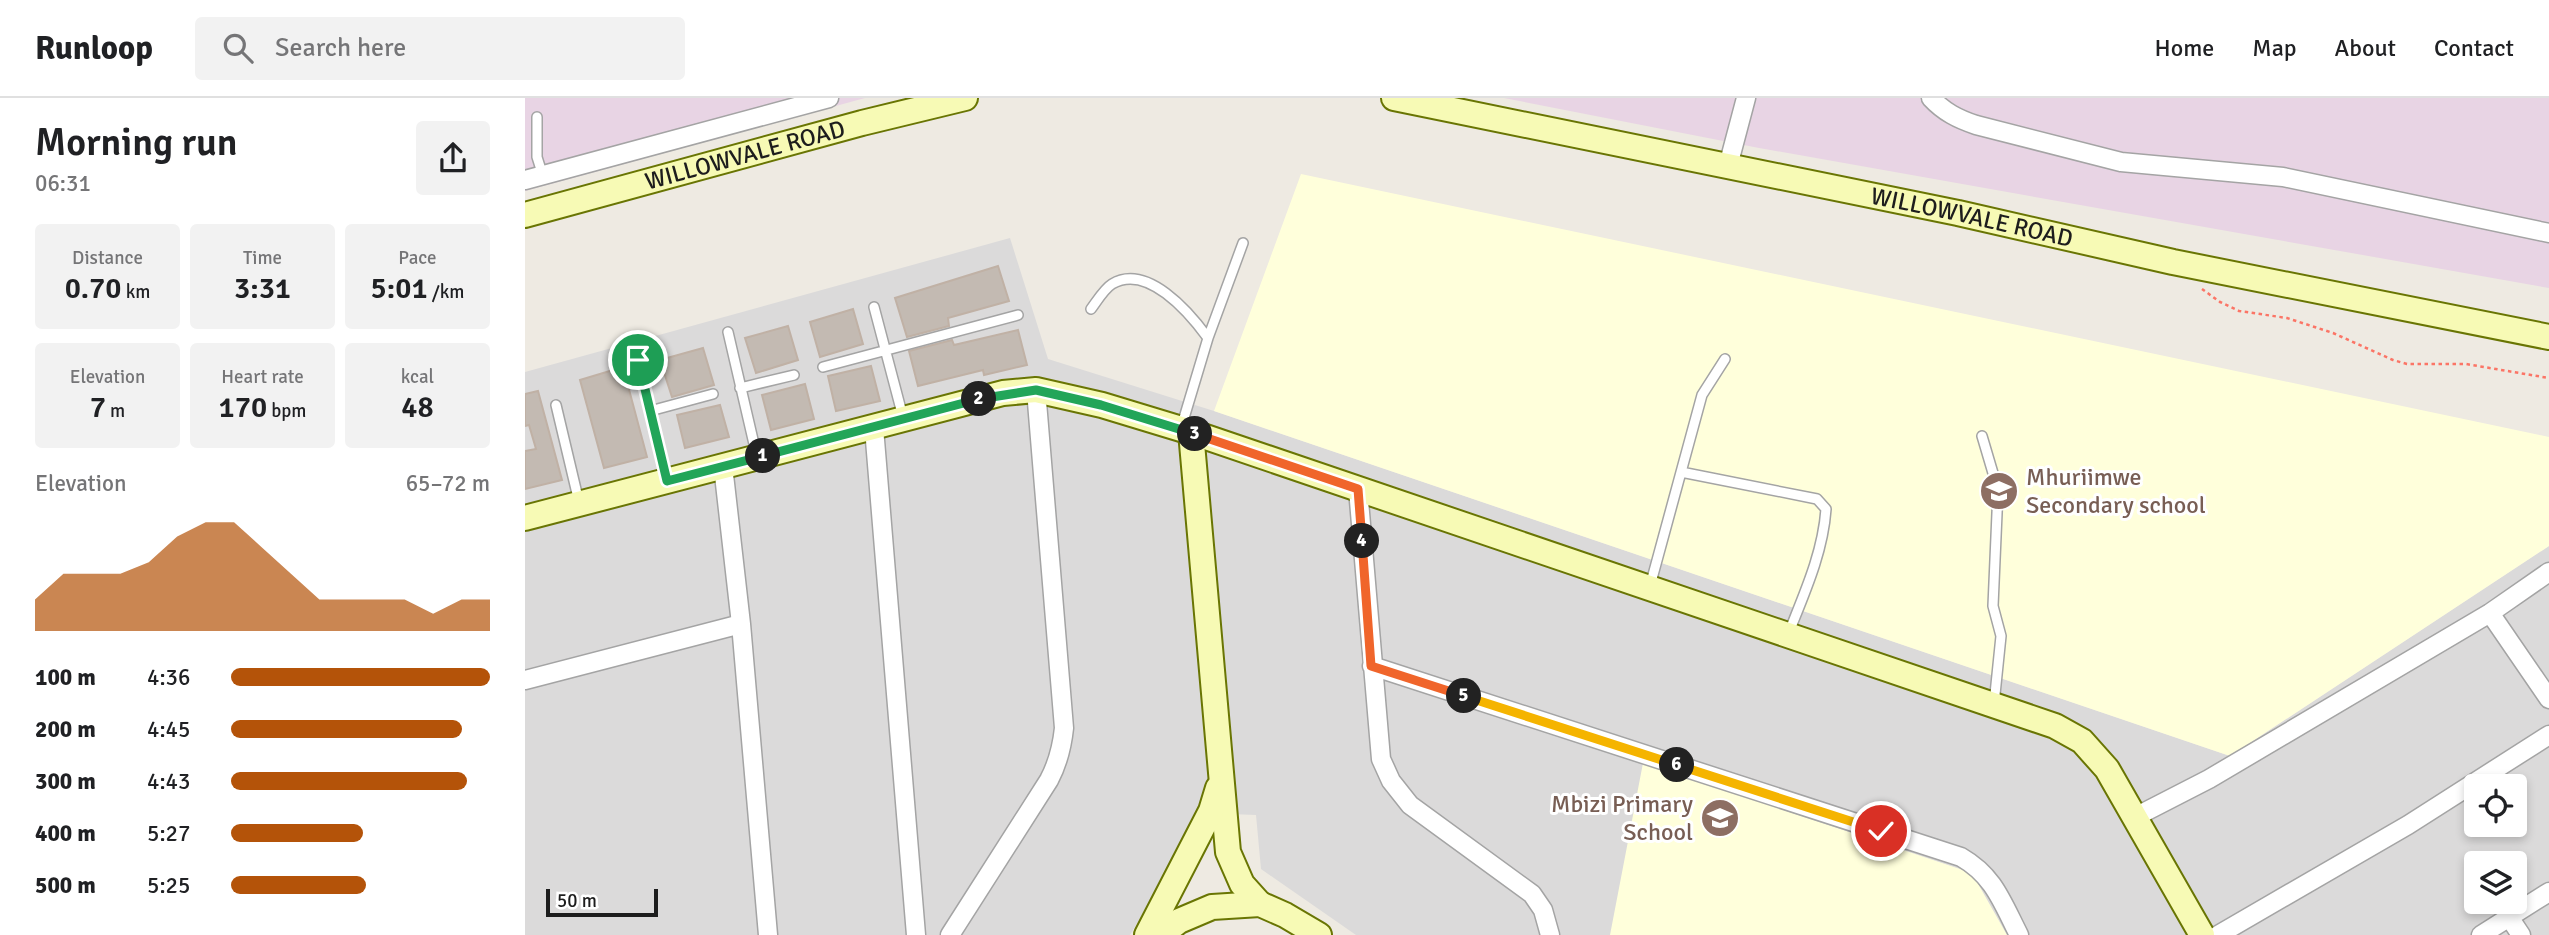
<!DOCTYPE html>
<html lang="en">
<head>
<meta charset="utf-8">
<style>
	:root { --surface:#fff; --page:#f2f2f2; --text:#202124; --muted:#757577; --line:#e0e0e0; --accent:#b45309 }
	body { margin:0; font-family:Signika,sans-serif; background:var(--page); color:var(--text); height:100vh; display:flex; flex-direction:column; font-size:26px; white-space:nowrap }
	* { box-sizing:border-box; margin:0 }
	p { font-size:23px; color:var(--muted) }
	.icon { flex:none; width:38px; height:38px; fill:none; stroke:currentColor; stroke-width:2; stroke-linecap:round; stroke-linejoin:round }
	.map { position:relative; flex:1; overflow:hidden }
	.panel { display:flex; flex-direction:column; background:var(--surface); width:525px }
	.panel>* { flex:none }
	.buttons { position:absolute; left:1939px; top:676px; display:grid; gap:14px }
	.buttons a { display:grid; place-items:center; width:63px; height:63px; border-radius:7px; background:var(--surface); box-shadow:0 4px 10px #0003; font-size:35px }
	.scale { position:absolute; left:21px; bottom:18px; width:112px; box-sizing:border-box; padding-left:7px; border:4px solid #1d1d1d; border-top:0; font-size:19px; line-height:24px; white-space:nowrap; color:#1d1d1d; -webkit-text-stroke:5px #fff; paint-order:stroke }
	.pin { position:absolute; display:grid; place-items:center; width:60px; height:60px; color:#fff; margin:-30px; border:4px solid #fff; border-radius:50%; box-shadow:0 2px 7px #0007 }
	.km { position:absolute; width:35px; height:35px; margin:-18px; border-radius:50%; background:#222; color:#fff; font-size:19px; line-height:35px; text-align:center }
	.round { display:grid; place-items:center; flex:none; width:74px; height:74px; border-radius:7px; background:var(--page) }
	.summary { display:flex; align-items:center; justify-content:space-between; height:119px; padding:0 35px }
	h1 { font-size:38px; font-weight:600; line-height:52px }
	.metrics { display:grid; grid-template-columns:repeat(3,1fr); gap:10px; height:119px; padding:7px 35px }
	.metrics div { display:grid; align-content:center; border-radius:7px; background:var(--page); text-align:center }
	.metrics b { font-size:30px; font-weight:600 }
	.metrics small { font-size:19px; font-weight:400 }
	.metrics p { font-size:19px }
	.chart { height:196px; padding:14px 35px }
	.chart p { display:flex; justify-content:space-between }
	.chart svg { width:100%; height:126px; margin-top:7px; fill:var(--accent); opacity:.7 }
	ul { padding:0 35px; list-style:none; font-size:23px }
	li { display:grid; grid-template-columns:112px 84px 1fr; align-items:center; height:52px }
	li i { height:18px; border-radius:9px; background:var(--accent) }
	header { display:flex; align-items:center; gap:42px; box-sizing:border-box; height:98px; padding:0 35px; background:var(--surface); border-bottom:2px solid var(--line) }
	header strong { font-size:33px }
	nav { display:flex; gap:38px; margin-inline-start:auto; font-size:24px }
	.search { width:490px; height:63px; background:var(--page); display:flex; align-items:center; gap:18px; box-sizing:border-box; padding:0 24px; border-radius:7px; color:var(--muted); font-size:26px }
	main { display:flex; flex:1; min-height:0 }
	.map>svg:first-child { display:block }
	.residential { fill:#dbdada; fill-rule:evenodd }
	.industrial { fill:#e8d4e4 }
	.education { fill:#ffffdb }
	.building { fill:#c3bab2; stroke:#c0b1a5; stroke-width:2 }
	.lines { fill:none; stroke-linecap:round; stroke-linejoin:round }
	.lane-casing { stroke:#a4a4a4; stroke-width:12 }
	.street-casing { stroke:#a4a4a4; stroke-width:21 }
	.secondary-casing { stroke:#697503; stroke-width:28 }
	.path { stroke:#fb7566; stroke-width:2.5; stroke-dasharray:3.5 3.5; stroke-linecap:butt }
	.lane { stroke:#fff; stroke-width:9 }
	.street { stroke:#fff; stroke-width:18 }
	.secondary { stroke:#f7fab5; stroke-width:24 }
	.split-1-casing { stroke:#fff; stroke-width:14 }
	.split-2-casing { stroke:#fff; stroke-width:14 }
	.split-3-casing { stroke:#fff; stroke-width:14 }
	.split-4-casing { stroke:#fff; stroke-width:14 }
	.split-5-casing { stroke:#fff; stroke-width:14 }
	.split-6-casing { stroke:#fff; stroke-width:14 }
	.split-7-casing { stroke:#fff; stroke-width:14 }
	.split-1 { stroke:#22a559; stroke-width:9 }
	.split-2 { stroke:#22a559; stroke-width:9 }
	.split-3 { stroke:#22a559; stroke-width:9 }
	.split-4 { stroke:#f0652b; stroke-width:9 }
	.split-5 { stroke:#f0652b; stroke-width:9 }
	.split-6 { stroke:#f5b400; stroke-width:9 }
	.split-7 { stroke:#f5b400; stroke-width:9 }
	.labels { text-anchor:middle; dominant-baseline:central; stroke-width:6; stroke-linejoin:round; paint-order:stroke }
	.street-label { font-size:24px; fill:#1d1d1d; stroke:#fff }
	.education-label { font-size:24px; fill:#785e54; stroke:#fff; text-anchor:start }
</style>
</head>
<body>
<header>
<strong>Runloop</strong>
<div class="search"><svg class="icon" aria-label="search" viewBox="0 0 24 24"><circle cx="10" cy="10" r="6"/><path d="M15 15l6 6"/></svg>Search here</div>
<nav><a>Home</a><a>Map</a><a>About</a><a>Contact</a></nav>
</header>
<main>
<section class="panel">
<div class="summary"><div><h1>Morning run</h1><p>06:31</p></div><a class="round"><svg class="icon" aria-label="share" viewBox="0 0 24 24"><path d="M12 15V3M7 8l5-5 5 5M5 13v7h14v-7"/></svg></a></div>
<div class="metrics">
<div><p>Distance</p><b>0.70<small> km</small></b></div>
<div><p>Time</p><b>3:31</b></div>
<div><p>Pace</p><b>5:01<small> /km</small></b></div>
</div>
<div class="metrics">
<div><p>Elevation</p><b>7<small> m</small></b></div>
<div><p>Heart rate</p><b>170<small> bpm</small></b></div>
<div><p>kcal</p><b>48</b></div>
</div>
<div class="chart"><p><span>Elevation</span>65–72 m</p>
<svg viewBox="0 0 160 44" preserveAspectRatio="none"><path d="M0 44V33L10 24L20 24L30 24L40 20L50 11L60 6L70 6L80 15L90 24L100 33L110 33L120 33L130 33L140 38L150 33L160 33V44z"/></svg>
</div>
<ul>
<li><b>100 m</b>4:36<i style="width:100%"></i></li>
<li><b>200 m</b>4:45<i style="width:89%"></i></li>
<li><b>300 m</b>4:43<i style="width:91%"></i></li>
<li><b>400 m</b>5:27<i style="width:51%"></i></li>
<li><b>500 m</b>5:25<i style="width:52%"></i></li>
</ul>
</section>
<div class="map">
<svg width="2024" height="837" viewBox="0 0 2024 837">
	<rect width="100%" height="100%" fill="#eeeae2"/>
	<path class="residential" d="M485,140L523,261L689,313L1705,658L2024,448V837H831L736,771L731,717L679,715L605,837H0V274ZM1951,688H1990V726H1951ZM1951,765H1990V803H1951Z"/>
	<path class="industrial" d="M0,0H340L0,93Z
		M979,0H2024V190L1234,50Z"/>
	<path class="education" d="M776,76L2024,339V448L1705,658L689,313Z
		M1118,665L1447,775L1482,837H1085Z"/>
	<path class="building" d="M473,168L484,203L423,220L424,228L382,239L370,200Z
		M328,211L338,246L295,259L285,224Z
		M263,228L273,262L231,275L220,240Z
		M493,232L502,267L459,277L458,272L393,288L384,253L427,242L429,247Z
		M178,250L189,287L147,299L135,262Z
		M346,268L355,303L311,313L303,278Z
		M98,269L122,359L79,370L55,282Z
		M280,286L289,321L246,332L237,297Z
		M13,293L37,382L0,391V353L11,351L4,327L0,328V296Z
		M195,307L204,339L160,350L152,317Z"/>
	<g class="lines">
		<defs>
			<path id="lane" d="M12,19V59L18,78
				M349,209L378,319
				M566,211C572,203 579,191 587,186C622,165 664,214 683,240
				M203,234L232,359
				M113,262L142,383
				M298,269L493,217
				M215,290L269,277
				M31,307L54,404
				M125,313L188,296
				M656,330L683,240L718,145
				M1457,338L1473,392L1468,508L1476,538L1469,606
				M1156,374L1292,401L1301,411C1298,454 1280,494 1264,534
				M1125,488L1177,297L1200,261"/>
			<path id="street" d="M1406,0C1419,14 1433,21 1451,27L1596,64L1758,79L2024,135
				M1203,68L1221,0
				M0,82L304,0
				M349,330L391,837
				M198,368L216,526L243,837
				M833,391L856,661L866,683L885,707L1007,796L1018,812L1025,837
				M1965,515L2024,601
				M847,568L1436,759C1469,778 1477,804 1494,837
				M0,582L216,526
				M1610,719L1684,681L1965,515L2024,474
				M1984,819L1996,837
				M425,837L524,682C533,665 537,649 539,630L511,292
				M1693,837L1883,727L2024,637
				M1956,837L2024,794"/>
			<g id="secondary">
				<path id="s1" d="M869,0L1433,115L1648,164L2024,239"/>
				<path id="s2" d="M0,117L337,25L440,0"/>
				<path d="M666,334L703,754L717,786L735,806"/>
				<path d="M0,420L478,295L511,292L577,307L666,334L1530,628L1557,643L1582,671L1677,837"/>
				<path d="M622,837L686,713L693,690"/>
				<path d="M636,837L654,823L687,809L735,806L760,817L794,837"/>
			</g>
		</defs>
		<use href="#lane" class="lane-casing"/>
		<use href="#street" class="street-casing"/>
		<use href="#secondary" class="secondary-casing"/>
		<path class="path" d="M1677,191L1695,204L1714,213L1762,220L1808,235L1868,262L1882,266H1941L2024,280"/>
		<use href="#lane" class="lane"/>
		<use href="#street" class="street"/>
		<use href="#secondary" class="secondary"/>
	</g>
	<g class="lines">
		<defs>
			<path id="split-1" d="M113,262L142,383L238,358"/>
			<path id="split-2" d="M238,358L454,301"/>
			<path id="split-3" d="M454,301L511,292L576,307L670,336"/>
			<path id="split-4" d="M670,336L833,391L837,443"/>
			<path id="split-5" d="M837,443L846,568L939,598"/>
			<path id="split-6" d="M939,598L1152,667"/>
			<path id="split-7" d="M1152,667L1356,733"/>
		</defs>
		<use href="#split-1" class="split-1-casing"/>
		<use href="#split-2" class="split-2-casing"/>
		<use href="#split-3" class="split-3-casing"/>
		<use href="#split-4" class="split-4-casing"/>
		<use href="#split-5" class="split-5-casing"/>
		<use href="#split-6" class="split-6-casing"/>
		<use href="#split-7" class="split-7-casing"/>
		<use href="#split-1" class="split-1"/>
		<use href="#split-2" class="split-2"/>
		<use href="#split-3" class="split-3"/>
		<use href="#split-4" class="split-4"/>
		<use href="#split-5" class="split-5"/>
		<use href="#split-6" class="split-6"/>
		<use href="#split-7" class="split-7"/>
	</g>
	<defs>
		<symbol id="school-disc" viewBox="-11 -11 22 22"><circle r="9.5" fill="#8d6e63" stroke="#fff"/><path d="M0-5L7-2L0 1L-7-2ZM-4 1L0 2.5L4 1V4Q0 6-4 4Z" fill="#fff"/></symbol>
	</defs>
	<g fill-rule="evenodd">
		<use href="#school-disc" x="1452" y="371" width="44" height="44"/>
		<use href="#school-disc" x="1173" y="698" width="44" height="44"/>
	</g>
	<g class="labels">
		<g class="street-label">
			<text stroke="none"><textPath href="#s2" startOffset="228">WILLOWVALE ROAD</textPath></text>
			<text stroke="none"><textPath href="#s1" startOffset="590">WILLOWVALE ROAD</textPath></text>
		</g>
		<g class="education-label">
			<text x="1501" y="379">Mhuriimwe<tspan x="1501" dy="28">Secondary school</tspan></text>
			<text x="1168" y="706" text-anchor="end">Mbizi Primary<tspan x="1168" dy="28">School</tspan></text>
		</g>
	</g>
</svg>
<div class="buttons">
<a><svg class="icon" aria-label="locate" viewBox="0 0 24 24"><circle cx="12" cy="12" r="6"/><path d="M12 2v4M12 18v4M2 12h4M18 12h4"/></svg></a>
<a><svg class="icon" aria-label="layers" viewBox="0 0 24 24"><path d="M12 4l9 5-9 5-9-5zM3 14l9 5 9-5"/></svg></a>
</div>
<div class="scale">50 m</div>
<div class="pin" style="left:113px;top:262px;background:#1e9e55"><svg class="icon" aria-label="arrive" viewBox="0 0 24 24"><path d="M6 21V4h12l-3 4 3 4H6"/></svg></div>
<div class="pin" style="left:1356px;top:733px;background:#d93025"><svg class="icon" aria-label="check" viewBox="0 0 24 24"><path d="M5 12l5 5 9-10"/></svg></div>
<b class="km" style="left:238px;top:358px">1</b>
<b class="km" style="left:454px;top:301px">2</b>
<b class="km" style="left:670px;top:336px">3</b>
<b class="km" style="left:837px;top:443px">4</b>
<b class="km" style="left:939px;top:598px">5</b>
<b class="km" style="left:1152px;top:667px">6</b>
</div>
</main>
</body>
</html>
